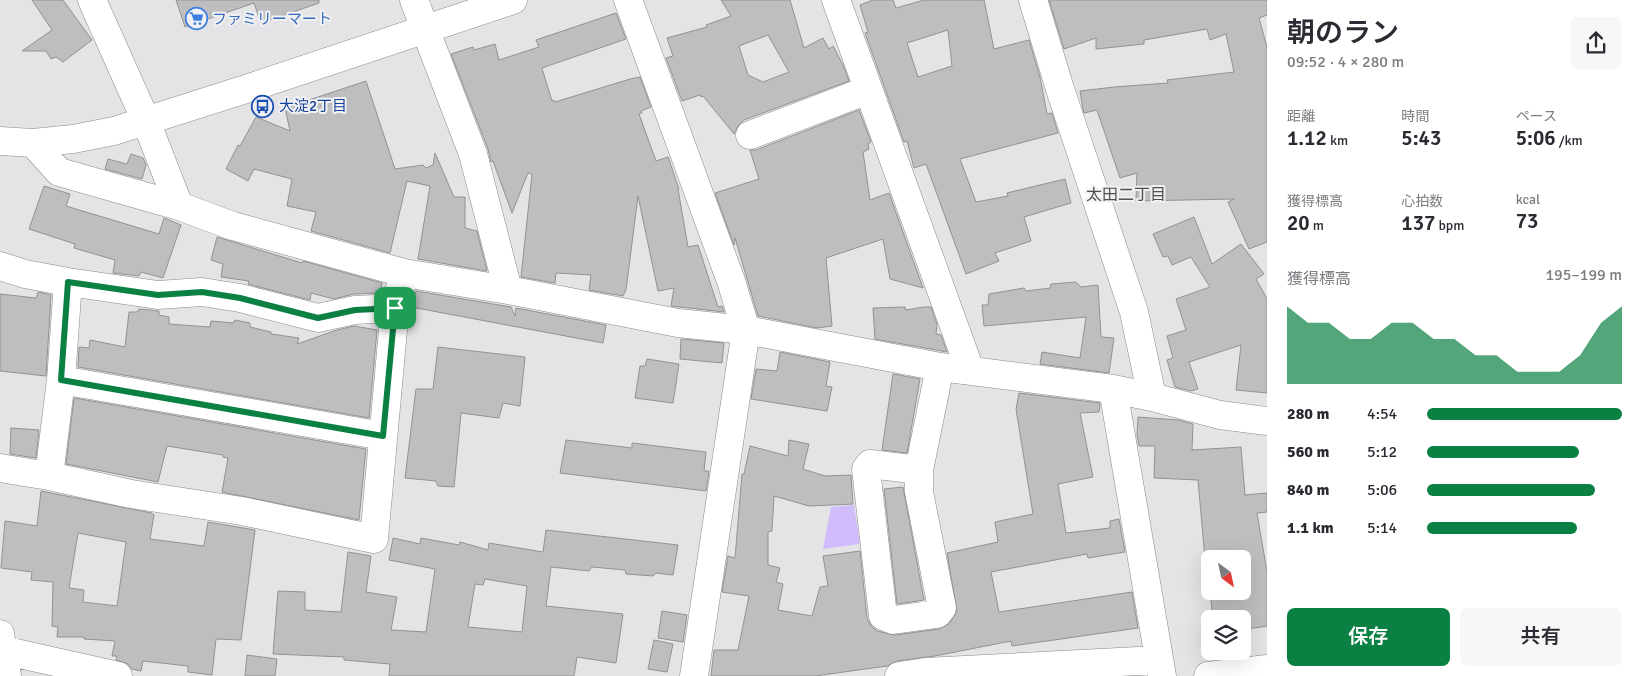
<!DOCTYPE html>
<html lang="ja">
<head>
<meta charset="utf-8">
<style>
	:root { --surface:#fff; --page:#f7f7f7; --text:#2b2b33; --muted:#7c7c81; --accent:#0b8043 }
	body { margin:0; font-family:Signika,"Noto Sans JP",sans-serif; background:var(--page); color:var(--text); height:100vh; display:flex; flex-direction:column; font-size:19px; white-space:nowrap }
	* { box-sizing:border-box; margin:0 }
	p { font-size:16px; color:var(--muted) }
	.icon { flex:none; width:28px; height:28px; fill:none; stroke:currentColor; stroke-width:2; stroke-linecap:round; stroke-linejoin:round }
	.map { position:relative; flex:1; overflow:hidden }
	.drawer { display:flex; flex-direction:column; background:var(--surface); width:375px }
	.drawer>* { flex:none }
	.needle { width:32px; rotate:147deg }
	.controls { position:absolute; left:1201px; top:550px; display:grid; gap:10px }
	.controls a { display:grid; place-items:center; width:50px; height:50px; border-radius:8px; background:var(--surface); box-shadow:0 5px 20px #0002; font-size:25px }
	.pin { position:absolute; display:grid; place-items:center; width:42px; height:42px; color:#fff; margin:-21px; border-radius:10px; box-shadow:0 2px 8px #0006 }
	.round { display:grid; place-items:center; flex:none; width:52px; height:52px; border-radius:8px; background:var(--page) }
	.overview { display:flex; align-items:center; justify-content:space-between; height:85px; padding:0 20px }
	h1 { font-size:28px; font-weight:600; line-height:38px }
	.metrics { display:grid; grid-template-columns:repeat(3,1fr); gap:8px; height:85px; padding:5px 20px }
	.metrics div { display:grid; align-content:center }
	.metrics b { font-size:21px; font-weight:600 }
	.metrics small { font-size:14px; font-weight:400 }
	.metrics p { font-size:14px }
	.chart { height:140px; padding:10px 20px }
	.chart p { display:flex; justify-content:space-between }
	.chart svg { width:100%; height:90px; margin-top:5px; fill:var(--accent); opacity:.7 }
	.cta { display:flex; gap:10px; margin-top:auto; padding:10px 20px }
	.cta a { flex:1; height:58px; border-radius:8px; background:var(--accent); color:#fff; font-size:20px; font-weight:600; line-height:58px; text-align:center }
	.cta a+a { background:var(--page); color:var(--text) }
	ul { padding:0 20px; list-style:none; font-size:16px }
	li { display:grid; grid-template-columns:80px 60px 1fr; align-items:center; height:38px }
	li i { height:12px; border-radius:6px; background:var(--accent) }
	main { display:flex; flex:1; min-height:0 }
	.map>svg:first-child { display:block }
	.green { fill:#d1bdfb }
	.building { fill:#bebdc0; stroke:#929194; fill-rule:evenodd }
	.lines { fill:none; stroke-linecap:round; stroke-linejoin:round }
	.minor-casing { stroke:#8a8a8d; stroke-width:29 }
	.minor { stroke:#fff; stroke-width:28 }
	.route-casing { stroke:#fff; stroke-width:10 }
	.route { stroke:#0b8043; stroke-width:6 }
	.labels { text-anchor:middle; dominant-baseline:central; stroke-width:4; stroke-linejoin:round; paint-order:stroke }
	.shop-label { font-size:15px; fill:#366cbe; stroke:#f1f0f3; text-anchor:start }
	.transit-label { font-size:15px; fill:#164399; stroke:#f1f0f3; text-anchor:start }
	.neighbourhood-label { font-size:16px; fill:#4f4f51; stroke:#f1f0f3 }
</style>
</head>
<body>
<main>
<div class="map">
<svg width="1267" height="676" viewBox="0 0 1267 676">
	<rect width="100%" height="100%" fill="#e4e3e6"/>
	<path class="green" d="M854,505L860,544L823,549L831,507Z"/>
	<path class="building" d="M32,0H63L92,40L63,62L56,57L51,59L46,51H22L52,30Z
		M176,0H319V3L261,23L254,3L185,27Z
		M721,0H790L804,48L823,38L829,49L833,46L843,65L849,81L744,120L738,126L734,134L703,96L701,97L700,95L682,101L666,58L673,56L667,38L707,27L706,25L731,16ZM768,35L789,72L763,82L748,75L739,46Z
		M873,0H893L896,8L924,0H984L994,49L1029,40L1040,77L1047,114L1052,113L1058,133L960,159L976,202L1008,196L1007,193L1065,179L1071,203L1024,217L1031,241L995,253L999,261L966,274L926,164L914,168L907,141L904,142L865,33L868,32L860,5ZM948,30L952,66L918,77L907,43Z
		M1049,0H1267V15L1259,18L1267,47V242L1249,249L1228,202L1234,199L1136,201L1137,173L1120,178L1097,110L1084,113L1083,109L1080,91L1114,87L1168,83L1167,80L1234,72L1226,34L1210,40L1207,29L1144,40V44L1096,49V38L1064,49Z
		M616,13L626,39L542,68L552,101L554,100L555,102L630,79L640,77L651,107L641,111L642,113L639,114L656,161L668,157L679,189H678L688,247L698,245L718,307L722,306L724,312L671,306L674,288L658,291L638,196L626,290L623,296L589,290L591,275L556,273L555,283L521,277L532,174L528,173L512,213L493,161L491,162L488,149L451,54L473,47L474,50L495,44L499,60L539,47L536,40Z
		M366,81L395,169L423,165L426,168L433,165L435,153L454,197H465V228L477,231L487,271L418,259L430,186L407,181L390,253L311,231L316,212L287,206L292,179L254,169L248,181L226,169L238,145L240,146L256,117L290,131L285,108Z
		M859,110L871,142L868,144L869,149L863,152L870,200L889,193L923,288L890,279L883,239L826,258L832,326L817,328L758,316L735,238L734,245L715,193L759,179L750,150H756Z
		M131,154L143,158L146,165L142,179L105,169L108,159L127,164Z
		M44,186L70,194L66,206L159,234L164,218L181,225L163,278L141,272L139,276L113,273L115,260L74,248L75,244L29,229Z
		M1194,217L1212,264L1241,244L1264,274L1256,279L1267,299V393L1236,390L1241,345L1189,362L1198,389L1191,391L1175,387L1167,360L1173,358L1167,336L1186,330L1176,299L1210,287L1191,257L1172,265L1168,256L1163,257L1153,234Z
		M217,237L302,263L303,261L382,283L380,293L354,294L334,299L311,293L310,300L248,284L249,281L221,277L223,264L211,260Z
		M1076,282L1081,287L1098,285L1101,337L1114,338L1109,373L1040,364L1042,352L1080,358L1086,317L984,326L982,305H988L989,294L1024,288L1026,291L1050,288L1051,284Z
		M416,291L511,307L515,316L516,308L606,325L603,343L411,307Z
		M38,292L51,295L46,376L0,371V294L36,298Z
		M905,307L906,310L923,307H931L937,324L936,334L941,335L947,352L875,339L873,308Z
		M139,309L159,311V315L169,317V324L210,327L211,321L233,323L235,320L250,323V327L271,332V334L299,338L297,344L337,330L354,326L377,330L369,418L78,367L79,347L89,348L90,340L125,347L129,312H137Z
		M681,339L724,343L722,363L680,359Z
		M438,347L525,357L520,406L503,403L499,418L461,413L454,487L438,486L436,481L405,478L416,389H433Z
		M780,352L830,362L826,386L832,387L827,411L751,399L756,369L777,371Z
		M647,359L679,364L673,403L635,398L640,366H645Z
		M893,374L920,379L907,453L882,450Z
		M1019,393L1100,403L1099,412L1080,413L1093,477L1058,484L1066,533L1110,528V521L1119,519L1125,552L1088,558L1087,554L991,572L999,612L1132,592L1138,628L1012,646L1011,641L935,656L897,661L887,666L815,676H711L714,650H738L749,596L722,592L728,556L735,558L742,474H744L750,446L788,456L789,440L809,444L803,469L825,476L851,475L853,504L809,506L774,496L772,531L768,532V565L780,568L776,582L783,584L778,610L812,616L820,587L828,586L823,556L860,551L867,618L871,626L877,631L895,635L939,629L949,624L957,611L947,553L998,542L995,522L1033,514L1016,409Z
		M74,398L366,449L359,520L222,492L228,458L223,457V455L167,446L158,482L66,464Z
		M1138,417L1178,420L1193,424L1192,450L1241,447L1245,495L1267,493V512L1257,513L1267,572V626L1242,630V619H1213L1210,591H1242V559H1205L1198,480L1154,478L1155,446H1139L1137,435Z
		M11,428L39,430L36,458L10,454Z
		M566,440L632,448V443L706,452L704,471H709L706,491L560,473Z
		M903,487L924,600L897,604L884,489Z
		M41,491L152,513L154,515L150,539L204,546L208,522L255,530L241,640L216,639L212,675L188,672V666L143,661L141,671L132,669L128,664L116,660L117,656H112L115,641L84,639V637H57L58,627L52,626L53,582L31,580L32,572L1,568L5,521L37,526ZM78,533L126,542L117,606L83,602L84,590L69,588Z
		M546,530L678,545L673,575L656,573L653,576L626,574L625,570L592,567L589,571L551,567L546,606L623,614L616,663L577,657L574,676H389L390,664L344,660V657L273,654L278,591L305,592V610L341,612L348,552L371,556L366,592L397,597L391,630L426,632L435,569L389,560L393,538L420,544L421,538L459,545L460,542L488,550L489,543L543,552ZM485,579L527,586L522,632L468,627L475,584L483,585Z
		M662,611L687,615L683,642L658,638Z
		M654,640L673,644L667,672L648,669Z
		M247,655L277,659L275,676H245Z"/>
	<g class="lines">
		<defs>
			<path id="minor" d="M92,0L146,121L179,206
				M414,0L473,154L508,290
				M628,0L731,281L746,330L694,676
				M836,0L970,370
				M1033,0L1060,89L1134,312L1152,397
				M750,135L868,90
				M0,141L33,143L73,139L114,131L255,86L513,0
				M33,143L59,172L179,206L233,226L404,273L508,290L678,323L746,330L940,367L1113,389L1152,397L1220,415L1267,421
				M0,266L25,274L68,282L158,295L202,292L240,298L318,318L355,310L395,308
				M61,380L383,436
				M1113,389L1162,676
				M0,468L49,476L131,494L242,511L374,539L395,308L404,273
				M919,470L870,464L866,469L883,616L893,620L937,614L942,608L919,492V470L940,367
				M49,476L61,380L68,282
				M0,634L7,676
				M2,650L118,676
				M899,676L925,672L1158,660
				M1208,676L1267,669"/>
		</defs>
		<use href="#minor" class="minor-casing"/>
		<use href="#minor" class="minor"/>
	</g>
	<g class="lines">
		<defs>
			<path id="route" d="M68,282L158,295L202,292L240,298L318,318L355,310L395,308L383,436L61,380Z"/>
		</defs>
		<use href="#route" class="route-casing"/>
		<use href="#route" class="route"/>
	</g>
	<defs>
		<symbol id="supermarket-ring" viewBox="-11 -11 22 22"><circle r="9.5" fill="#f1f0f3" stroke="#3f7fe0" stroke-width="1.5"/><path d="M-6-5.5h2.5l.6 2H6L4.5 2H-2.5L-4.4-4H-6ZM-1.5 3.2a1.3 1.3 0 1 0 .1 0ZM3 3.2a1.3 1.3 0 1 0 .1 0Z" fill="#3f7fe0"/></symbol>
		<symbol id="bus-ring" viewBox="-11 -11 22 22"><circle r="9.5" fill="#f1f0f3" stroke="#1a4fb4" stroke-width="1.5"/><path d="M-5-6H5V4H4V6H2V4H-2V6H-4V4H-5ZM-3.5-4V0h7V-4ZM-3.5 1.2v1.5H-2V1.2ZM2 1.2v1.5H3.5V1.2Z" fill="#1a4fb4"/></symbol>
	</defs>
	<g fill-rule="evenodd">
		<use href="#supermarket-ring" x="184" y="6" width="25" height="25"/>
		<use href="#bus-ring" x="250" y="94" width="25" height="25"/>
	</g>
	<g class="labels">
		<g class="shop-label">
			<text x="212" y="19">ファミリーマート</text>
		</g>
		<g class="transit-label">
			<text x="279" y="106">大淀2丁目</text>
		</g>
		<g class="neighbourhood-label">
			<text x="1126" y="195">太田二丁目</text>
		</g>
	</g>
</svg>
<div class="controls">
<a><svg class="needle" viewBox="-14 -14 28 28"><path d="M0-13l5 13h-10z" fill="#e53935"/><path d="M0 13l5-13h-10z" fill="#7c7c81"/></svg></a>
<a><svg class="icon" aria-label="layers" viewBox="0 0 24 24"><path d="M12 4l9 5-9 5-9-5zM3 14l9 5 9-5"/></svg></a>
</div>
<div class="pin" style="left:395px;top:308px;background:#1e9e55"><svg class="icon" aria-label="arrive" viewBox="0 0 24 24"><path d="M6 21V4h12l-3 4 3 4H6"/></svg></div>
</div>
<section class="drawer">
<div class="overview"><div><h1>朝のラン</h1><p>09:52 · 4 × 280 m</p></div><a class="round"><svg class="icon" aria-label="share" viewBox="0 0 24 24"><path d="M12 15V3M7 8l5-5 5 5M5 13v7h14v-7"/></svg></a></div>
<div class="metrics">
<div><p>距離</p><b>1.12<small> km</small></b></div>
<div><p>時間</p><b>5:43</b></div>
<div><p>ペース</p><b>5:06<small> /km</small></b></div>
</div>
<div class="metrics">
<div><p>獲得標高</p><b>20<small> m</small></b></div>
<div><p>心拍数</p><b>137<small> bpm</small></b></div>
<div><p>kcal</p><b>73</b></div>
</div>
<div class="chart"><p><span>獲得標高</span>195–199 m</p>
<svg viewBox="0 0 160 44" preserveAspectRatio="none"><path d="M0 44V6L10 14L20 14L30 22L40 22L50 14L60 14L70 22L80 22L90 30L100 30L110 38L120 38L130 38L140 30L150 14L160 6V44z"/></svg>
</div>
<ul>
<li><b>280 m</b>4:54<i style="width:100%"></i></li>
<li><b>560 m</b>5:12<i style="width:78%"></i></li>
<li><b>840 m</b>5:06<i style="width:86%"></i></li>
<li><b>1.1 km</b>5:14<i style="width:77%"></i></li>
</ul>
<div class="cta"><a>保存</a><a>共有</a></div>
</section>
</main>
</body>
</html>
